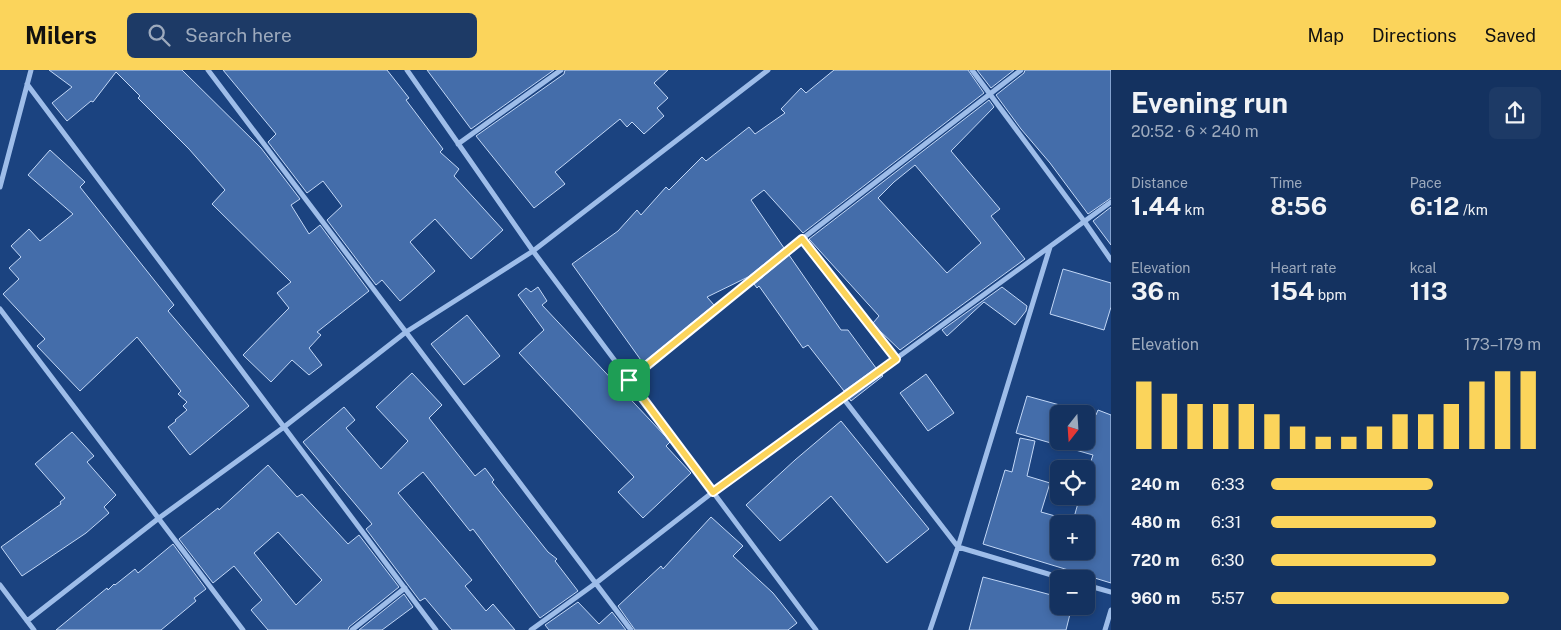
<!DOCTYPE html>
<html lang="en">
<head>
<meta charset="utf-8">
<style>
	:root { --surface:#143260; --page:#1d3a66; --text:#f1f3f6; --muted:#9daabd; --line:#334d75; --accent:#fbd45b }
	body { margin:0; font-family:"Public Sans",sans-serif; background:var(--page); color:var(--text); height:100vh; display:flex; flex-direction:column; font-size:19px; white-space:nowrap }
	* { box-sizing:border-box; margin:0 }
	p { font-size:16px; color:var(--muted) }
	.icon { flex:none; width:28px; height:28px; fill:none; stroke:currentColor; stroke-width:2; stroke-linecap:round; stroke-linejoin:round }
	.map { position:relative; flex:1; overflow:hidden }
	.sheet { display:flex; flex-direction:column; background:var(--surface); width:450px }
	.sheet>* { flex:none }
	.needle { width:32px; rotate:197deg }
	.tools { position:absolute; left:1050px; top:335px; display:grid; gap:10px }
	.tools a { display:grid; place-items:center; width:45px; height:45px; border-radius:8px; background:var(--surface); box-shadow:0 2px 8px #0003,0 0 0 1px var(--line); font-size:25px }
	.pin { position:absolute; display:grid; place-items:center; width:42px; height:42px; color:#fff; margin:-21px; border-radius:10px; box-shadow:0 2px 8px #0006 }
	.round { display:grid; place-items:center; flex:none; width:52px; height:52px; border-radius:8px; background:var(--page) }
	.head { display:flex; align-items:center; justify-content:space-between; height:85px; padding:0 20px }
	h1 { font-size:28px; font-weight:700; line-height:38px }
	.stats { display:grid; grid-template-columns:repeat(3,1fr); gap:8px; height:85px; padding:5px 20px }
	.stats div { display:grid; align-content:center }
	.stats b { font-size:25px; font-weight:700 }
	.stats small { font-size:14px; font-weight:400 }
	.stats p { font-size:14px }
	.chart { height:140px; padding:10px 20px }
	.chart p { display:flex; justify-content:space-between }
	.chart svg { width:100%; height:90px; margin-top:5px; stroke:var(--accent); stroke-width:6 }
	ul { padding:0 20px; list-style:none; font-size:16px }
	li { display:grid; grid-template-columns:80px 60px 1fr; align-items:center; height:38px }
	li i { height:12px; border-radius:6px; background:var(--accent) }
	header { display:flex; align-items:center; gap:30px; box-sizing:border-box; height:70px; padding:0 25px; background:var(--accent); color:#111 }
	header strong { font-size:24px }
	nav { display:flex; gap:28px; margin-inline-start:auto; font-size:18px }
	.search { width:350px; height:45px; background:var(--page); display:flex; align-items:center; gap:12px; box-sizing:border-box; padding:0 18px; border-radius:8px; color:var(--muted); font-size:19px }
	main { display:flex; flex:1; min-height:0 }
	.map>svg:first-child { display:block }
	.building { fill:#446daa; stroke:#c3d8f7; fill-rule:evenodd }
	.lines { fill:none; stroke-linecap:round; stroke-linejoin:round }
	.minor { stroke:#9ebde9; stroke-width:5 }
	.route-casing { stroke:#fff; stroke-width:10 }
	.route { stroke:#fbd45b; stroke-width:6 }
</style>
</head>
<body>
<header>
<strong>Milers</strong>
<div class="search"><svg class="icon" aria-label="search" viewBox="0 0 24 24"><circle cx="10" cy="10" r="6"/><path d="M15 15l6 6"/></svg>Search here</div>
<nav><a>Map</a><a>Directions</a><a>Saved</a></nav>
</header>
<main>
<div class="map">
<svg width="1111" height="560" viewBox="0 0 1111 560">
	<rect width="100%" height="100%" fill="#1b4380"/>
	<path class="building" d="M49,0H182L261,78L300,129L291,135L309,164L320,155L369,221L317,262L321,265L309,278L322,295L309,305L292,290L271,312L243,285L289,238L277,223L291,212L212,134L225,120L189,79L138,28L140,26L116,2L93,32L91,31L67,51L52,33L72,17Z
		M223,0H387L409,28L406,30L443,79L440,82L459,99L454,106L503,160L471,189L435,149L410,172L435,201L400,231L382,210L376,215L327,150L342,136L323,111L307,123L268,72L276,64Z
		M427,0H554L471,59Z
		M565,0H668L654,13L668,28L657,38L664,46L644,64L632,52L627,57L620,49L555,102L565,114L534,138L476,66L564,4Z
		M834,0H968L984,23L803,163L764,120L751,130L784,178L748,207L707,227L714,235L643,293L572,194L618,161L637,140L641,145L666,117L669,120L702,87L706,91L749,57L755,64L785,43L781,39L801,18L806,23Z
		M977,0H1014L991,18Z
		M1025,0H1111V128L1088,144L1050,93L1021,59L996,25L1024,3Z
		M989,30L994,37L951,81L1000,139L991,146L1025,189L900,280L880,261L873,253L879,246L809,169ZM915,95L981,173L947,203L878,128L894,112Z
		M50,80L85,112L80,117L174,235L168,241L249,336L190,385L168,357L176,351L175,350L187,340L183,336L187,332L178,324L181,321L137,267L80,321L37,276L45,269L3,224L19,209L9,198L21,187L11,176L29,159L40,171L73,144L28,105Z
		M1111,137V175L1093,151Z
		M789,185L841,260H848L876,298L844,321L808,275L803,278L759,216L757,218L754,214Z
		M1063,199L1111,213V237L1104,260L1050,244Z
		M538,217L547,231L542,235L666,367L670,372L666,376L691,403L643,448L618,422L634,407L519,283L544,260L518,225L526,218L531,222Z
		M1002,217L1027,236L1026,241L1015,255L984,232L947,266L942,260Z
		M467,245L500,286L464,315L431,274Z
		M412,303L442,335L429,348L475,406L485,398L494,410L492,412L548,482L557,489L555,491L578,521L540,548L473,459L470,461L423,402L398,423L472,510L465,516L486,541L493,534L515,560H452L425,528L420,531L366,459L372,454L303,372L344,337L355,350L346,358L381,399L408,371L376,337Z
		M926,304L954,343L928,361L900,323Z
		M882,305L883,306L851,331L849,328Z
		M1027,326L1096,345L1098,340L1111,345V513L983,474L1005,400L1012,402L1020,368L1035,371L1027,406L1050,413L1041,442L1073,451L1080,426H1086V406L1093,385L1016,363ZM1059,344H1086V371H1059ZM1059,454H1086V481H1059Z
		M841,351L929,459L887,493L831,426L780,471L746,435L795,390Z
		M72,362L94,386L87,392L116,425L104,437L109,443L86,463L22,506L1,477L61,434L60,432L65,428L35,394Z
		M268,395L297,427L302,424L348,474L359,465L399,517L349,557L348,560H268L251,540L262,530L234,496L213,513L179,469L218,438L219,440ZM278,462L322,510L296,535L254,483Z
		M711,447L743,476L733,486L773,523L797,553L788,560H635L618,536L661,496L663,499Z
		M173,474L206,519L194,528L196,531L161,560H56L107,518L108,520L114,514L115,515L135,499L138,503Z
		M983,507L1059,527V536H1072L1066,560H969Z
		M404,524L413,537L382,560H359Z
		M578,532L599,554L612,542L626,560H549L545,555Z"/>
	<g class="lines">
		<path class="minor" d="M208,0L631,560
			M407,0L533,181L816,560
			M972,0L1084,151L1111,190
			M27,14L436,560
			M458,74L561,0
			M0,117L31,0
			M802,169L896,289
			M0,239L243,560
			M629,310L802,169L1021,0
			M843,328L958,477L1065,509
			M0,515L34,560
			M1086,515L1111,522
			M27,551L159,448L284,357L406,262L533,181L768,0
			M352,560L405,518
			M531,560L596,513L713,422L1111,132
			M930,560L958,477L1050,177
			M1105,560L1111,540"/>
	</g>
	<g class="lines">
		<defs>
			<path id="route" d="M802,169L896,289L713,422L629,310Z"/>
		</defs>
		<use href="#route" class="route-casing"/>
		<use href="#route" class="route"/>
	</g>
</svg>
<div class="tools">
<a><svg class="needle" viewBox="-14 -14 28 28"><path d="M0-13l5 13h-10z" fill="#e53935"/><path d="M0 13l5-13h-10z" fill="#9daabd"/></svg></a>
<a><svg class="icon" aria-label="locate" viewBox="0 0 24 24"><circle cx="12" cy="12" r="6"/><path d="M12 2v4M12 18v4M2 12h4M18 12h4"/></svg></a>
<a>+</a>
<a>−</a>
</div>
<div class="pin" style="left:629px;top:310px;background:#1e9e55"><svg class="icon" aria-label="arrive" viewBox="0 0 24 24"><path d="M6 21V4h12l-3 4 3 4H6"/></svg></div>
</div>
<section class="sheet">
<div class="head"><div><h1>Evening run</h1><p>20:52 · 6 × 240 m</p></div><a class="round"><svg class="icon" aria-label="share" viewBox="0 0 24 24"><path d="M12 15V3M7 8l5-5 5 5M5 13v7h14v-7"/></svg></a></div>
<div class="stats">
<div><p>Distance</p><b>1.44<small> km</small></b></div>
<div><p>Time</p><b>8:56</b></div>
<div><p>Pace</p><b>6:12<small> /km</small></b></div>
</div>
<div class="stats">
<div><p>Elevation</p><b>36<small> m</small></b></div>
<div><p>Heart rate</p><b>154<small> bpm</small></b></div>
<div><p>kcal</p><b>113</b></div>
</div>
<div class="chart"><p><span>Elevation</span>173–179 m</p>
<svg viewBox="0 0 160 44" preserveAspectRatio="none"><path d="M5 44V11M15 44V17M25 44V22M35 44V22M45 44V22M55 44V27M65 44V33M75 44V38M85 44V38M95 44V33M105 44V27M115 44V27M125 44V22M135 44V11M145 44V6M155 44V6"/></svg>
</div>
<ul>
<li><b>240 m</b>6:33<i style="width:60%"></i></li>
<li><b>480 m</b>6:31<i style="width:61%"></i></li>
<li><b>720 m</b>6:30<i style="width:61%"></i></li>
<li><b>960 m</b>5:57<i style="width:88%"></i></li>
</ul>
</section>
</main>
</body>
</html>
